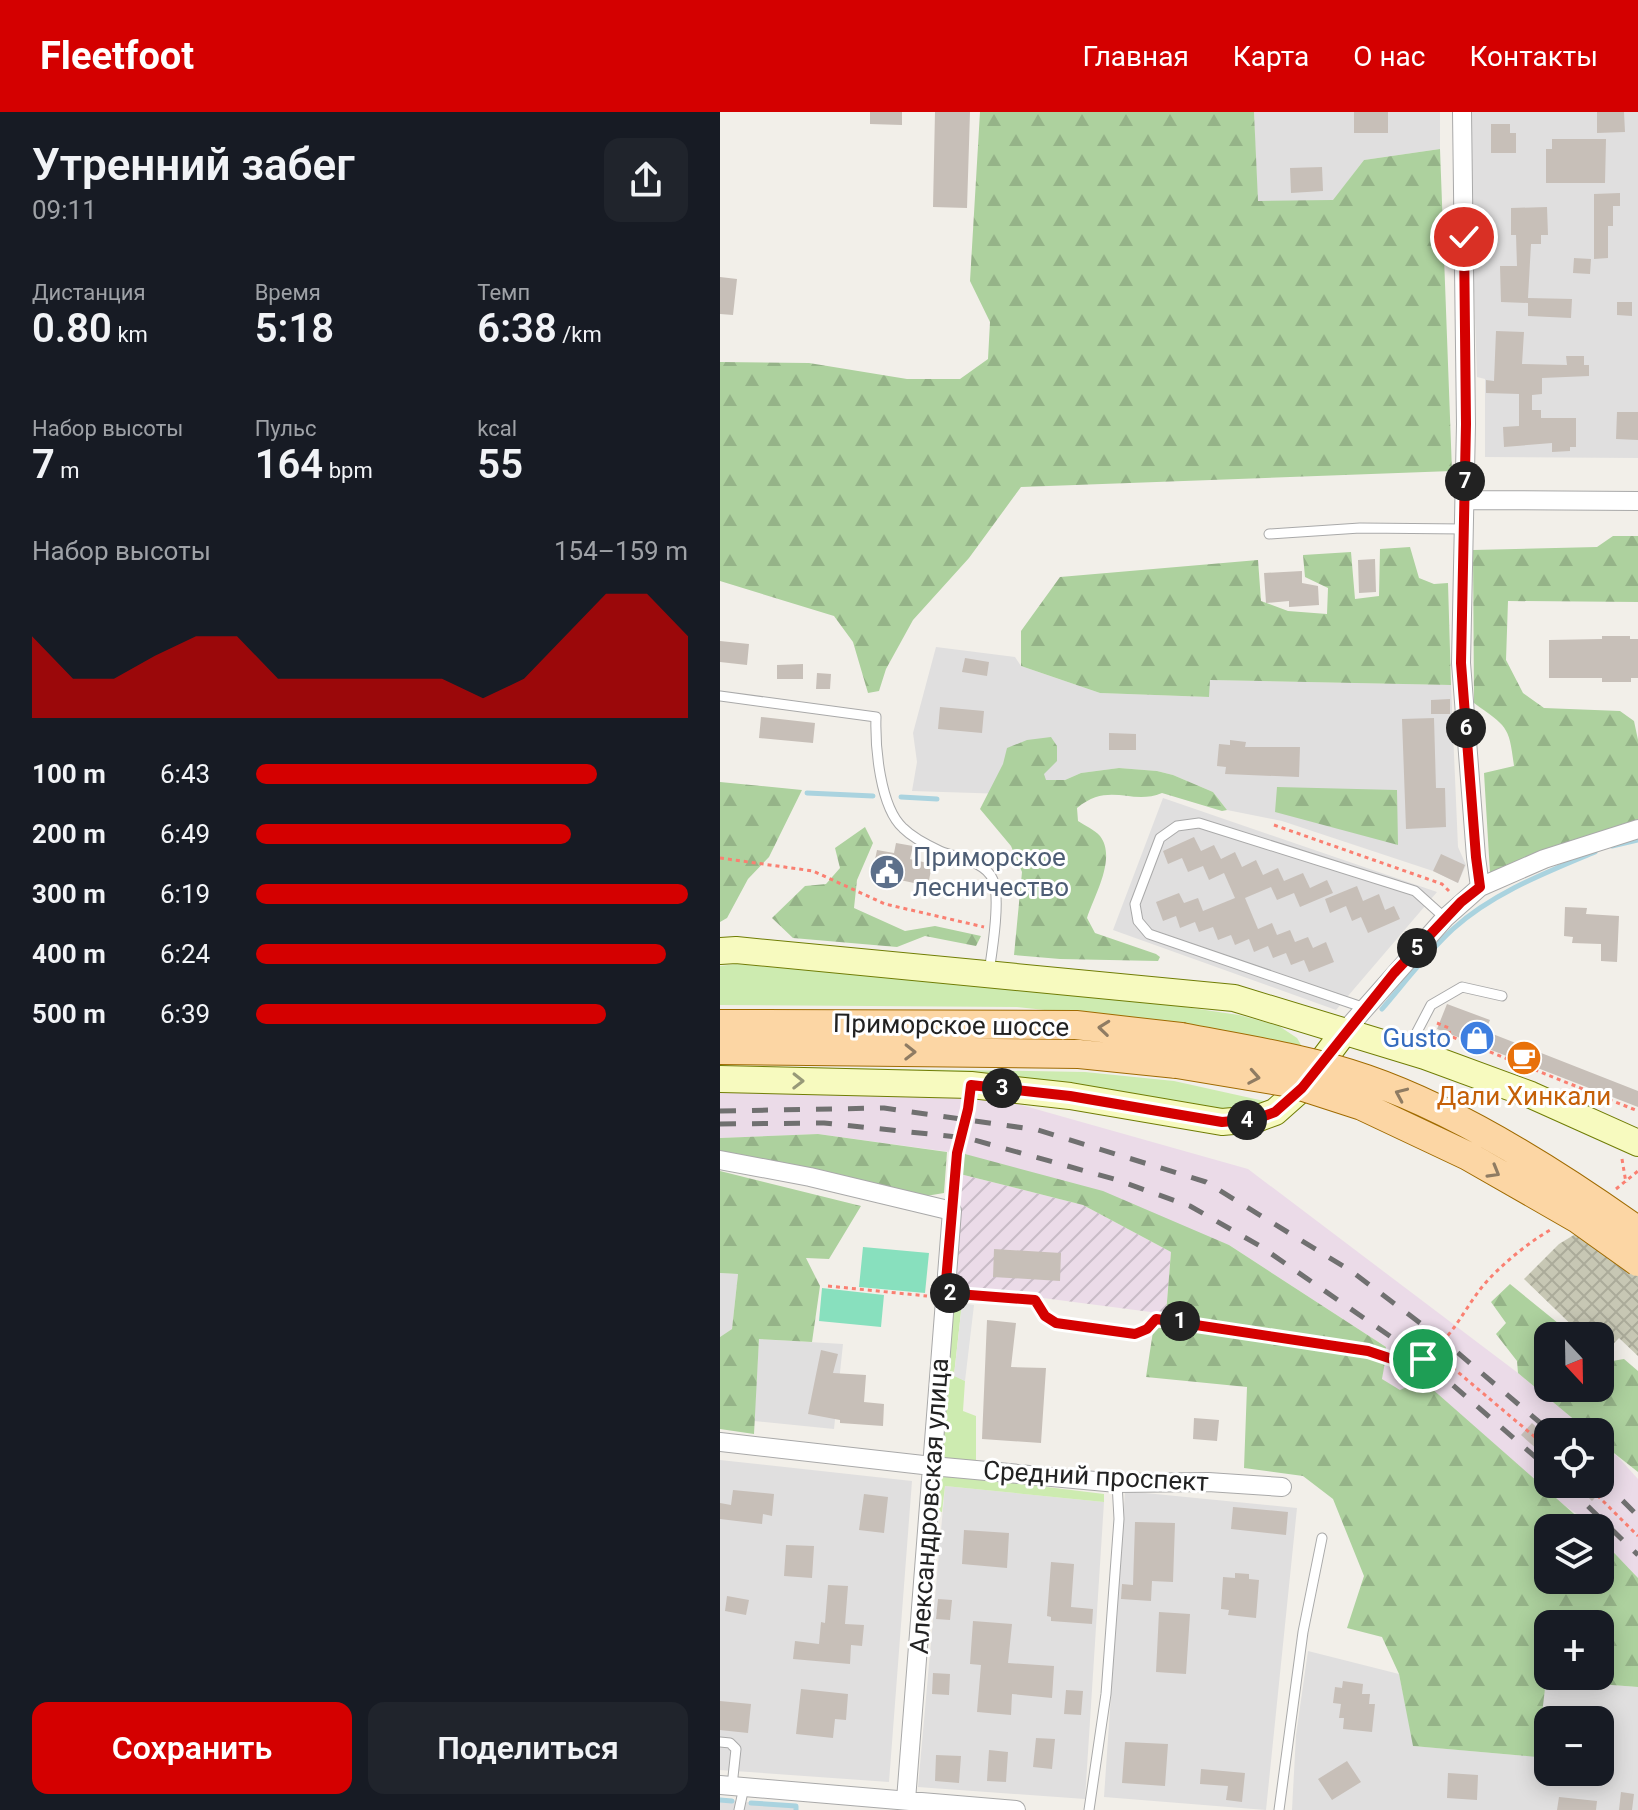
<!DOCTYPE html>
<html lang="ru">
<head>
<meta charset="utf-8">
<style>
	:root { --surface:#171b24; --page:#20242c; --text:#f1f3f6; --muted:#9ea1a6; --accent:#d40000 }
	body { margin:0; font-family:Roboto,sans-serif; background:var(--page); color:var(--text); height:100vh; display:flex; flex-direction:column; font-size:30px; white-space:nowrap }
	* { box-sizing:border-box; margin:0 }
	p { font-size:26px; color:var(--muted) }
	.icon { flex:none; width:44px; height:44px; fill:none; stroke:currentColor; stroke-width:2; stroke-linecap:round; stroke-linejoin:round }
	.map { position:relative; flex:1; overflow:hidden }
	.drawer { display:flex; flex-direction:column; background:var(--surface); width:720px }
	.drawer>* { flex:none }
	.needle { width:52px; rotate:158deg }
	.tools { position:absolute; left:814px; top:1210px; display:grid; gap:16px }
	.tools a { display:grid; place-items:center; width:80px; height:80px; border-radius:16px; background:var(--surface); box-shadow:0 4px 20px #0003; font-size:40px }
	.pin { position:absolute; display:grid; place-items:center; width:68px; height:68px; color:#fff; margin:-34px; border:4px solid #fff; border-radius:50%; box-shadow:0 2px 8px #0007 }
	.km { position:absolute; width:40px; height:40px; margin:-20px; border-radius:50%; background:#222; color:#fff; font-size:22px; line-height:40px; text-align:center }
	.round { display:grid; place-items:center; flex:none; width:84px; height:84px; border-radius:16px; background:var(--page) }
	.head { display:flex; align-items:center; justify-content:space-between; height:136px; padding:0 32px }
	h1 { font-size:44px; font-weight:600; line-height:60px }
	.stats { display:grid; grid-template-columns:repeat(3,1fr); gap:12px; height:136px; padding:8px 32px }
	.stats div { display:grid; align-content:center }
	.stats b { font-size:40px; font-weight:600 }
	.stats small { font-size:22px; font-weight:400 }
	.stats p { font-size:22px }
	.chart { height:224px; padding:16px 32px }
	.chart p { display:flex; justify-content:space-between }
	.chart svg { width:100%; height:144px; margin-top:8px; fill:var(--accent); opacity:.7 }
	.cta { display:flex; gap:16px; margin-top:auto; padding:16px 32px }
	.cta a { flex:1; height:92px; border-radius:16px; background:var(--accent); color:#fff; font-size:32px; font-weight:600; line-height:92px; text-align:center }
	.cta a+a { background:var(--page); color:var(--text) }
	ul { padding:0 32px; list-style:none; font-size:26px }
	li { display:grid; grid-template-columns:128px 96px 1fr; align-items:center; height:60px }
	li i { height:20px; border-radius:10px; background:var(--accent) }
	header { display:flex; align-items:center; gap:48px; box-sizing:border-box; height:112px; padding:0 40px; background:var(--accent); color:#fff }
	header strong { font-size:38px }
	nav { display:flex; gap:44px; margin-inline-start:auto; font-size:28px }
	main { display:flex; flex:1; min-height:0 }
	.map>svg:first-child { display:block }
	.residential { fill:#e0dfdf; fill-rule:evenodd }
	.industrial { fill:url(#industrial-furrows) }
	.railway { fill:#ebdbe8 }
	.construction { fill:url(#construction-cross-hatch) }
	.grass { fill:#cdebb0 }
	.forest { fill:url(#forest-firs); fill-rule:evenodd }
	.pitch { fill:#88e0be }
	.parking { fill:#e2e2e2 }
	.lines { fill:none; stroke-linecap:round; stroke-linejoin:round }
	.stream { stroke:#aad3df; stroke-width:5 }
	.building { fill:#c7bfb8 }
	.lane-casing { stroke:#a9a9a9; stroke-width:11 }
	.street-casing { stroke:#a9a9a9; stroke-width:20 }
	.secondary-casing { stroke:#707d05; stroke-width:28 }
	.primary-casing { stroke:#a06b00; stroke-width:30 }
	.path { stroke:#fa8072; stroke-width:3; stroke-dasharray:4 4; stroke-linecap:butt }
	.lane { stroke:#fff; stroke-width:9 }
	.street { stroke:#fff; stroke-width:18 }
	.secondary { stroke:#f7fabf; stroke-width:26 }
	.primary { stroke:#fcd6a4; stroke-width:28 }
	.rail { stroke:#707070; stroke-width:5; stroke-dasharray:16 16; stroke-linecap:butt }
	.primary-bridge-casing { stroke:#a06b00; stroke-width:30; stroke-linecap:butt }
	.primary-bridge { stroke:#fcd6a4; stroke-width:28 }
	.oneway { stroke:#8f7c63 }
	.oneway2 { stroke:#979978 }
	.route-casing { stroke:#fff; stroke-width:16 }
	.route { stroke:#d40000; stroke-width:10 }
	.labels { text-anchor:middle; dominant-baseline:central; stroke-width:6; stroke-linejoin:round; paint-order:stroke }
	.service-label { font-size:26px; fill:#4e5e75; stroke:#fff; text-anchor:start }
	.street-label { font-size:26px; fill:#222; stroke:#fff }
	.shop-label { font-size:26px; fill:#366cbe; stroke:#fff; text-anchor:end }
	.food-label { font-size:26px; fill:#c56008; stroke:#fff }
</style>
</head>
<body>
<header>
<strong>Fleetfoot</strong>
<nav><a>Главная</a><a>Карта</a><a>О нас</a><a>Контакты</a></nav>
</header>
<main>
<section class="drawer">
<div class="head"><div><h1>Утренний забег</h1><p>09:11</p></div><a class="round"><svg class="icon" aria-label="share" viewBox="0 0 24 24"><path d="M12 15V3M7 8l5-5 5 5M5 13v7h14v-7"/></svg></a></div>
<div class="stats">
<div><p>Дистанция</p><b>0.80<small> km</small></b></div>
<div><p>Время</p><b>5:18</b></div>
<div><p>Темп</p><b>6:38<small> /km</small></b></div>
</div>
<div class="stats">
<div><p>Набор высоты</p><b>7<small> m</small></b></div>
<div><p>Пульс</p><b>164<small> bpm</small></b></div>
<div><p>kcal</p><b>55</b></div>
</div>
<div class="chart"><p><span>Набор высоты</span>154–159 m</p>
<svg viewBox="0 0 160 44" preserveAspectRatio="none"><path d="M0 44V19L10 32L20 32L30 25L40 19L50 19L60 32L70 32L80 32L90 32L100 32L110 38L120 32L130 19L140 6L150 6L160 19V44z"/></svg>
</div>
<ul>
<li><b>100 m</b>6:43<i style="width:79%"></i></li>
<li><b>200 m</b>6:49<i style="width:73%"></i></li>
<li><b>300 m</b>6:19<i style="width:100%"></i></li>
<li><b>400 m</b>6:24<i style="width:95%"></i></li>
<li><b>500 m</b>6:39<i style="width:81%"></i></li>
</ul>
<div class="cta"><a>Сохранить</a><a>Поделиться</a></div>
</section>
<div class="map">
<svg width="918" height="1698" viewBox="0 0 918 1698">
	<defs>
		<pattern id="industrial-furrows" width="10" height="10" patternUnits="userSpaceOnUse" patternTransform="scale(2)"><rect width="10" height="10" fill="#ebdbe8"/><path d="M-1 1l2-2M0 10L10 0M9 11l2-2" fill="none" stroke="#c9bcc7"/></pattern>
		<pattern id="construction-cross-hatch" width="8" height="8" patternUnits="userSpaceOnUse" patternTransform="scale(2)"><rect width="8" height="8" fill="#c7c7b4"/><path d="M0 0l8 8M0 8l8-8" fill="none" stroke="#abab9a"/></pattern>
		<pattern id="forest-firs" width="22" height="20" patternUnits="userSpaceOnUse" patternTransform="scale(2)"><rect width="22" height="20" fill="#add19e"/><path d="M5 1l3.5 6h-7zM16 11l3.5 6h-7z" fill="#95b388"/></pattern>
	</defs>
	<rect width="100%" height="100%" fill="#f2efe9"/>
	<path class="residential" d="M534,0H720V37L644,48L613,89H537Z
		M748,0H918V346L765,345V267L757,265Z
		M216,535L295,545L301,554L380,581L488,585L489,568L731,573L738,735L746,753L738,771L713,759L562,709L507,698L493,680L453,663L437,659L399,656L361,661L345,668L286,682L192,679L197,650L193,621Z
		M443,686L717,780L616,898L393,818Z
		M0,1161L18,1162L12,1217L0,1225Z
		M39,1227L123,1232L114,1317L34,1309Z
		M0,1348L192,1369L169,1670L0,1658Z
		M225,1374L384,1390L365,1687L198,1675Z
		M405,1379L577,1396L546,1698L384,1685Z
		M588,1539L679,1562L694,1634L807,1644L826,1568L918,1575V1698H572L576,1623ZM828,1608H880V1660H828Z
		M0,1688L76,1694V1698H0Z"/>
	<path class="industrial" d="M240,1062L363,1093L451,1140L446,1202L231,1174Z"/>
	<path class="railway" d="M0,978L266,983L528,1057L798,1261L869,1320H828V1372H880V1330L899,1346L918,1367V1466L880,1426V1416H870L857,1402L662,1267L666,1235L509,1133L245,1042L98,1022L0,1026Z"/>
	<path class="construction" d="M918,1101V1244L899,1226L883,1243L880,1240V1224H863L804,1167L839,1132L877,1109Z"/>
	<path class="grass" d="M16,852L411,887L519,903L559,914L577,926L584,938L463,913L297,895L0,893V854Z
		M0,954L365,960L454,969L553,991L533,1002L0,959Z
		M234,1191H242L234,1263L245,1269L243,1299L256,1304V1349L217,1345Z
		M220,1362L384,1382V1390L225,1374L222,1400L213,1399Z"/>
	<path class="forest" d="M260,0H534L538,89L613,88L644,48L720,37L732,359L301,375L249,446L193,508L166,557L159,579L148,581L133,530L114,504L0,469V250L89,251L187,267H240L268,247L270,210L250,169Z
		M893,424H918V490L788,489L786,548L803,581L824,596L900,599L914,609L918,628V708L823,740L770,761L764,661L794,654C789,613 787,615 754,591L753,438L877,435Z
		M690,435L699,466L714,472L728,471L731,573L490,568L489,585L380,581L301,554V519L340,465L538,448L541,489L568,499L607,502L608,476L585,465L583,443L631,440L635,487L659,484L660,437Z
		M331,625L337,634V649L324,662L326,668H345L361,661L399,656L437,659L453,663L493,680L507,698L502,699L442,681C411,694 390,669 357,696L358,709C364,713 375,718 380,724C397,746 374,784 367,806L375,821L436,842L440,845L438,849L340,847L294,843L302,760L291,734L260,697L283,652L287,636L307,628Z
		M0,670L82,678L49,745L28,767L7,806L0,810Z
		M557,675L677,678L678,733L555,700Z
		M145,715L153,731L137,768L134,796L185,819L215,814L261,824L256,834L205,824L177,835L73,826L52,806L85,774L106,772L120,756L115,736Z
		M98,1022L227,1040L224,1081L194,1086L85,1056L0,1039V1026Z
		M245,1042L383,1079L509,1133L666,1235L665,1243L646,1236L446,1202L451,1140L363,1093L240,1062Z
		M0,1059L141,1094L109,1147L86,1146L100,1174L92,1230L39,1227L34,1322L0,1317V1225L12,1217L18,1162L0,1161Z
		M790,1172L854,1224H828V1276H880V1245L886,1250L904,1247L918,1259V1360L880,1330V1320H869L798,1261L797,1249L776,1222L786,1211L771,1190Z
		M434,1213L494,1217L647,1243L665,1250L662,1267L680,1278L702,1268L870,1416H828V1468H880V1426L918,1466V1575L826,1568L817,1645L693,1634L679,1562L662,1525L627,1516L644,1464L613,1387L583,1364L524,1356L527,1275L426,1265ZM828,1512H880V1564H828Z"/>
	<path class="pitch" d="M143,1135L209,1141L205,1181L139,1175Z
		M102,1176L164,1183L161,1215L99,1209Z"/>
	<path class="parking" d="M242,1191L254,1193L245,1269L234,1264Z"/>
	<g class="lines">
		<path class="stream" d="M87,681L153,684
			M181,685L217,687
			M892,734L918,728
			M662,897C685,870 707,841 733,817C773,781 825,761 875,740
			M0,1688L12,1689
			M31,1691L76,1694V1698"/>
	</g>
	<path class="building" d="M150,0H182V13L150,12Z
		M215,0H250L247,96L213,95Z
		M634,0H668V21H634Z
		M877,0H904L905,20L877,21Z
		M771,12H790V21H796V41H771Z
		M832,27H886L885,71H826V37H832Z
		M602,55L603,79L571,81L570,56Z
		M900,81V94H893V114H888V146L874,147V82Z
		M827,95L828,123H821V132H811L808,186L852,187L851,206L808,204V186V191L781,190L780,154H797L796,123H791V96Z
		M854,146L871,147L870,162L853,161Z
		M0,165L17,167L13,203L0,202Z
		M897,190H912V204L897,203Z
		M776,219L804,220L802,252L847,253L846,244H864V253H869V264L822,266V282L812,283V298H821V306H856V335H850V339L832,340V331L784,335L783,315L799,314V282L766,281V268L774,269Z
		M897,300H918V328L896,327Z
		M655,447L656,480L639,481L638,448Z
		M582,459V471L598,474L599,493L569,495V489L546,491L544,461Z
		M882,524H910V527H918V566H911V570H882V566H829V528L882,527Z
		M0,529L29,532L27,553L0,550Z
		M245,546L269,550L267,564L242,560Z
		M83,552V567H57V553Z
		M97,561L111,562L110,577H96Z
		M730,587V602H711V588Z
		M220,595L264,599L262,621L218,617Z
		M41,605L95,611L93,631L39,626Z
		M714,606L716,676H725L726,715L686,717L682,607Z
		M389,621L416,622V638H389Z
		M510,628L526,630L525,635H580L579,665L505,662L506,655L497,654L499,632L510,633Z
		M474,725L481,739L494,733L501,747L515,740L522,755L536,748L543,763L558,756L564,769L583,761L590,776L607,768L613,781L580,795L574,781L557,788L551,775L525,786L538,817L552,811L557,823L570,818L575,830L588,825L593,836L606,830L614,850L589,860L584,848L571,853L566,841L553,846L548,834L534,840L529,827L515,833L511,823L498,828L493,815L479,820L475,810L460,816L456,804L443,809L436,790L459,781L464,791L478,786L483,799L515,786L504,761L489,768L483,754L468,760L462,746L448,752L443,739Z
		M176,731L193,734L190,747L212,752L208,774L152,762L157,738L174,741Z
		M721,742L745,753L738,771L713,759Z
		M637,774L643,789L659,782L665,798L674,794L680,807L648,821L641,805L632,809L626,794L610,801L605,787Z
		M845,795L867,796L866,802L899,804L897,850L881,849V832L852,831L853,825L844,824Z
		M727,892L770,908L765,919L918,979V995L717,917Z
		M274,1137L341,1141L340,1169L273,1165Z
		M267,1208L296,1211L291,1255L326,1256L321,1331L262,1327Z
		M101,1238L118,1242L113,1261L146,1263L144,1290L164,1292L163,1314L120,1311V1308L88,1302Z
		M474,1306L499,1308L497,1329L473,1327Z
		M812,1311L828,1326V1347L801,1323Z
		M854,1372H888L872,1389Z
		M13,1378L54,1382L52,1404L43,1402L42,1412L0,1407V1391L11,1393Z
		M144,1382L168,1385L164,1421L139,1418Z
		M513,1395L568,1400L566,1423L511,1417Z
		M415,1410L455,1411L453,1470L432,1469L431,1489L401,1487L402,1472L413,1473Z
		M244,1418L289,1421L287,1456L242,1452Z
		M66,1433L94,1434L92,1466L64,1464Z
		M331,1450L354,1452L351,1495L373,1497L372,1512L331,1509V1505L327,1504Z
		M515,1461L529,1462V1467L539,1468L536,1506L508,1503L509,1498L501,1497L503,1465L515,1466Z
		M108,1473L128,1474L125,1512L144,1513L142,1534L131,1533L130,1552L73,1547L75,1529L99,1532L101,1510L105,1511Z
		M7,1484L29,1488L26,1503L5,1499Z
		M218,1487L232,1488L230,1508L216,1507Z
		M439,1500L470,1502L466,1562L436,1560Z
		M253,1509L292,1512L288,1551L334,1554L332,1586L292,1582L291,1603L257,1600L261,1553L250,1552Z
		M213,1561L230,1562L229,1583L212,1582Z
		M623,1569L643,1572L642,1582H650L649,1592H655L652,1620L623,1617L624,1606H619L621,1592L613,1591L615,1575L622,1576Z
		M81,1577L128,1582L126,1608L115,1607L113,1626L76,1622Z
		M346,1578L363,1579L361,1603L344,1602Z
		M0,1589L31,1592L28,1621L0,1618Z
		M316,1626L335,1627L332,1657L313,1655Z
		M405,1630L448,1632L445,1674L402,1671Z
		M269,1638L288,1640L286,1670L267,1669Z
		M216,1643L241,1644L239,1671L215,1669Z
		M627,1649L641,1670L612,1688L598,1667Z
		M481,1657L525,1661L522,1690L506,1688L508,1674L480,1672Z
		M728,1661L758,1663L757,1688L727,1686Z
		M901,1680L914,1682L912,1698H899Z
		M839,1685L877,1689L876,1698H837Z"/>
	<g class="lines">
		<defs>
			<path id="lane" d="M549,422L640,416L744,417
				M0,584L156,605C155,635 160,695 183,716C192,725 209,734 220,739C236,746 266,749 273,768C281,786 272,840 269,860
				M645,896L429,822L418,809L415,792L440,726L457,714L479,711L695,779L725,806
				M689,935L711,893L742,875L782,884
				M232,1099L237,1041
				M225,1181L315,1188L325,1204L336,1211L399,1219
				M0,1630L10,1631L16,1637L12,1674
				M19,1698L24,1675
				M369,1698L386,1582L399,1407L397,1371
				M559,1698L583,1520L602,1426"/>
			<path id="street" d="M742,0L746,312L741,551L756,745L760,775
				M745,388L918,389
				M624,920L725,806L760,775L824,747L918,717
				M0,1048L90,1065L232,1099L186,1688
				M0,1330L212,1354L397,1371L488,1370L562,1375
				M0,1673L296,1698"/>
			<path id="secondary" d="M0,839L16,838L514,886L705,944L811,983L918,1031
				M0,967L251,973L350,984L502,1010L536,1007L555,1000L582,976L624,920"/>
			<path id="primary" d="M0,912L356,913L461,925
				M0,938L359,942L457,952"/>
		</defs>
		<use href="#lane" class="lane-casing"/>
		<use href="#street" class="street-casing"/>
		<use href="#secondary" class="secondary-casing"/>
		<use href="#primary" class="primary-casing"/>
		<path class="path" d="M554,713L722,772L729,779
			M0,746L93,759L165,792L264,815
			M717,911L729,916L730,924L918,999
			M239,1028L249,993
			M902,1047L906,1071
			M896,1077L918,1059
			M108,1174L207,1184
			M411,1221L427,1217L436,1207L648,1239L687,1252C730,1239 740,1199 768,1168C786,1149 809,1130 832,1117
			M714,1240L828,1336
			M866,1372L918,1424"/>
		<use href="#lane" class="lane"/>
		<use href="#street" class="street"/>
		<use href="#secondary" class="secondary"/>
		<use href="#primary" class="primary"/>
		<path class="rail" d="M0,999L164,996L318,1018L486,1070L631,1159L724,1229L831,1320
			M0,1012L104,1011L247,1026L394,1067L470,1094L540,1134L703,1247L828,1356
			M880,1366L918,1404
			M845,1372L918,1443"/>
		<defs>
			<path id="primary-bridge" d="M461,925C523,937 586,946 646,967C739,999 838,1062 918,1119
				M457,952L571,971L642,994L748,1044L858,1107L918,1150"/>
		</defs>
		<use href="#primary-bridge" class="primary-bridge-casing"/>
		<use href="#primary-bridge" class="primary-bridge"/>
	</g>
	<defs><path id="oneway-chevron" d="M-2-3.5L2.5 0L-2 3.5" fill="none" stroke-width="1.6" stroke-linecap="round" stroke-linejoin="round" transform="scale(2)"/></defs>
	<g class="oneway">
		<use href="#oneway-chevron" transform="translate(384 916) rotate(-174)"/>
		<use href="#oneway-chevron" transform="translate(190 940) rotate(1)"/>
		<use href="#oneway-chevron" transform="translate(534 965) rotate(10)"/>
		<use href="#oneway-chevron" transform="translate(681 982) rotate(-156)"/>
		<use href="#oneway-chevron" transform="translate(774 1060) rotate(30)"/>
	</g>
	<use class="oneway2" href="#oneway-chevron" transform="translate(78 969) rotate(1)"/>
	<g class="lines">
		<defs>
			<path id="route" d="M703,1247L687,1252L648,1239L436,1207L427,1217L415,1222L336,1211L325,1204L315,1188L225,1181L237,1041L248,997L251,973L350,984L502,1010L536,1007L555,1000L582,976L674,861L741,790L760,775L756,745L741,551L746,312L744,125"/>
		</defs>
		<use href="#route" class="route-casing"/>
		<use href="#route" class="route"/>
	</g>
	<defs>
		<symbol id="civic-disc" viewBox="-11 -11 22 22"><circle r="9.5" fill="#5c6f8a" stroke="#fff"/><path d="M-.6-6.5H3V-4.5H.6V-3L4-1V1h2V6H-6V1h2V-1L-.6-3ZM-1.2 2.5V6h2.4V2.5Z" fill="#fff"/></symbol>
		<symbol id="shop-disc" viewBox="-11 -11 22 22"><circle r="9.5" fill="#3f7fe0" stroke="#fff"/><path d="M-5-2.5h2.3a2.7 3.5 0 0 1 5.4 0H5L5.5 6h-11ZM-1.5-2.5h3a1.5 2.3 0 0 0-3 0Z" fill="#fff"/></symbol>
		<symbol id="cafe-disc" viewBox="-11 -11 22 22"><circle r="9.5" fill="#e8710a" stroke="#fff"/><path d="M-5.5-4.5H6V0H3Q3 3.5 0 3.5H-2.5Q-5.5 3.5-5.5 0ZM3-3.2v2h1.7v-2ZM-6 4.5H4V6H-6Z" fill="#fff"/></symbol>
	</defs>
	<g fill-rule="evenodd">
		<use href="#civic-disc" x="147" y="740" width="40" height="40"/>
		<use href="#shop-disc" x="737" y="906" width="40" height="40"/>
		<use href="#cafe-disc" x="784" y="926" width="40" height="40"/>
	</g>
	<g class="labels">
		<g class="service-label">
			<text x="193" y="745">Приморское<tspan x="193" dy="30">лесничество</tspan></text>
		</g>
		<g class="street-label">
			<text transform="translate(231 913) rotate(1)">Приморское шоссе</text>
			<text transform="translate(376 1364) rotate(3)">Средний проспект</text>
			<text transform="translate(209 1394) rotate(-86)">Александровская улица</text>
		</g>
		<g class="shop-label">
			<text x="731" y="926">Gusto</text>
		</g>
		<g class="food-label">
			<text x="804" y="984">Дали Хинкали</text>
		</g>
	</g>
</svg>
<div class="tools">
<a><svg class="needle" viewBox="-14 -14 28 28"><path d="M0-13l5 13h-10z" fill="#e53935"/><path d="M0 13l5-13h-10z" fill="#9ea1a6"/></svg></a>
<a><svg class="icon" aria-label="locate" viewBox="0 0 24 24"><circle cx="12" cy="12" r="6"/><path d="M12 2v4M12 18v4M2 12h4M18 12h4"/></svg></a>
<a><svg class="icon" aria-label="layers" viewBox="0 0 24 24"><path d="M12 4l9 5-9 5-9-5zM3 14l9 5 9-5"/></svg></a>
<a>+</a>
<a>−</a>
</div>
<div class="pin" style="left:703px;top:1247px;background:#1e9e55"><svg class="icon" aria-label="arrive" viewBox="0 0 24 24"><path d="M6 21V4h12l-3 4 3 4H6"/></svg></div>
<div class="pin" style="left:744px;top:125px;background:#d93025"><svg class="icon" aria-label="check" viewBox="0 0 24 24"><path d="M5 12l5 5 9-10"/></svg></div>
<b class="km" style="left:460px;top:1209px">1</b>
<b class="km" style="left:230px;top:1181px">2</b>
<b class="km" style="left:282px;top:976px">3</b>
<b class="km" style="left:527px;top:1008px">4</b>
<b class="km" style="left:697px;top:836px">5</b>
<b class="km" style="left:746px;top:616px">6</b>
<b class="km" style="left:745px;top:369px">7</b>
</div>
</main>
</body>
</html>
